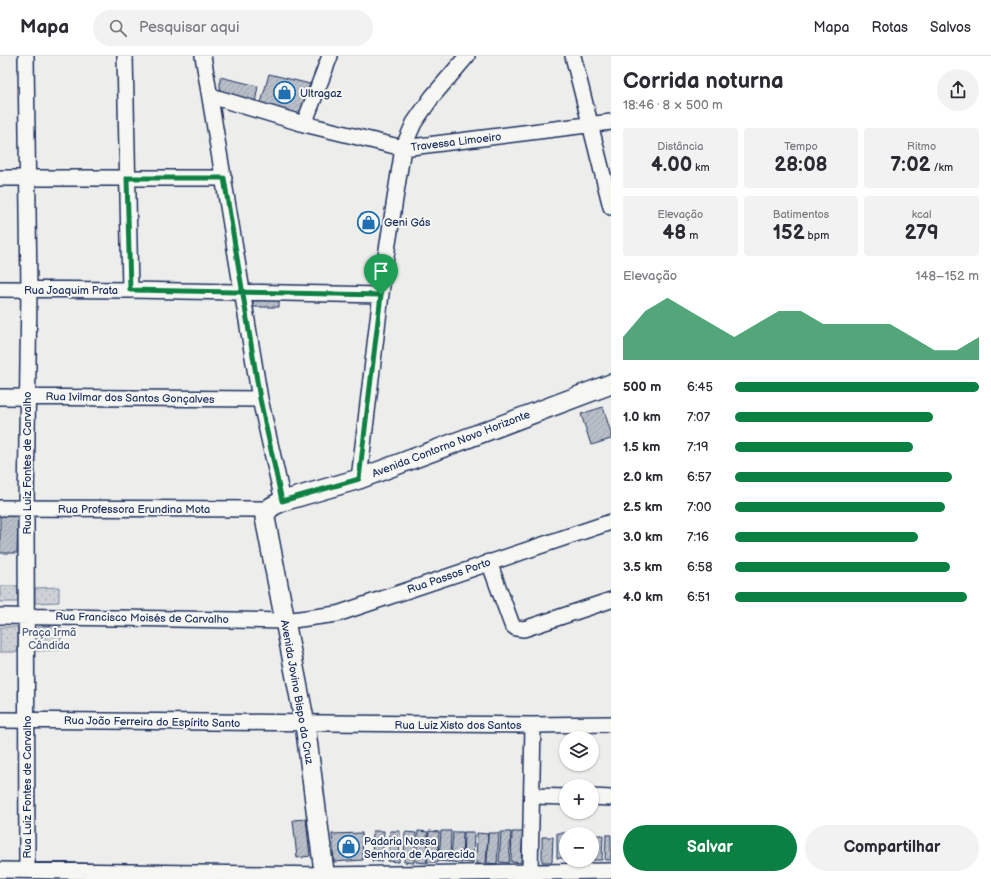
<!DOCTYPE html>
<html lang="pt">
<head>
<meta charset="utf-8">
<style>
	:root { --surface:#fff; --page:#f2f2f3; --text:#2b2b33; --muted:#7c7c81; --line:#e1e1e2; --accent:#0b8043 }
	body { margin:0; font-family:"Balsamiq Sans",sans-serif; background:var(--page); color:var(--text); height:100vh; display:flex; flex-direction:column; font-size:15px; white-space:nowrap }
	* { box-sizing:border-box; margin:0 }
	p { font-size:13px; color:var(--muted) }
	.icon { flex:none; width:22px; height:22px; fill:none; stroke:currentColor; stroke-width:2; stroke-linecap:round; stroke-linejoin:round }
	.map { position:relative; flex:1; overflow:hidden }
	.panel { display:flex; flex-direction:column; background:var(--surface); width:380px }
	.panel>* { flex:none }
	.controls { position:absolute; left:559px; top:675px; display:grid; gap:8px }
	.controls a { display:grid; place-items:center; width:40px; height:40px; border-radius:50%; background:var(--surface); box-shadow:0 1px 3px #0004; font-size:20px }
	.pin { position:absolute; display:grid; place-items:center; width:34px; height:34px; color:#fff; margin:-41px -17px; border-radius:50% 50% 50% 0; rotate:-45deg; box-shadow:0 0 4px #0007 }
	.pin .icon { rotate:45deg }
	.round { display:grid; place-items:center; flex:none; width:42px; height:42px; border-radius:21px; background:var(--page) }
	.head { display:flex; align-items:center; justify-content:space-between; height:68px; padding:0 12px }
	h1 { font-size:22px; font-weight:700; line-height:30px }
	.stats { display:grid; grid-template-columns:repeat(3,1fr); gap:6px; height:68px; padding:4px 12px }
	.stats div { display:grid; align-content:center; border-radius:4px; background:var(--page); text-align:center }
	.stats b { font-size:20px; font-weight:700 }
	.stats small { font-size:11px; font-weight:400 }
	.stats p { font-size:11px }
	.chart { height:112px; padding:8px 12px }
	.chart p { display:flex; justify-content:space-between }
	.chart svg { width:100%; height:72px; margin-top:4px; fill:var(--accent); opacity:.7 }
	.button { display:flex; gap:8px; margin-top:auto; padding:8px 12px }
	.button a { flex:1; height:46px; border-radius:24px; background:var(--accent); color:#fff; font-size:16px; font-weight:700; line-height:46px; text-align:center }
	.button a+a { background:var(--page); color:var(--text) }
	ul { padding:0 12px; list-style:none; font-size:13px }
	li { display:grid; grid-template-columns:64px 48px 1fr; align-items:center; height:30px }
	li i { height:10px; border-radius:5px; background:var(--accent) }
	header { display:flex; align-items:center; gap:24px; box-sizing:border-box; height:56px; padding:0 20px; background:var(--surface); border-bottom:1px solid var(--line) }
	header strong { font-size:19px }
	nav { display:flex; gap:22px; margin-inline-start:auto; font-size:14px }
	.search { width:280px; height:36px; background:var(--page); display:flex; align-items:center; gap:10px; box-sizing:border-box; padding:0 14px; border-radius:22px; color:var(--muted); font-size:15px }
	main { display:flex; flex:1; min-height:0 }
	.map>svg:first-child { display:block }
	.park { fill:url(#park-dots); stroke:#74809a }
	.building { fill:url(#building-hatch); stroke:#1b2f5e }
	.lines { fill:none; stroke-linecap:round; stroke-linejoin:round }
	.minor-casing { stroke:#1b2f5e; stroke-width:18 }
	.major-casing { stroke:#1b2f5e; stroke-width:22 }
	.minor { stroke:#f6f6f2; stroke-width:15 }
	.major { stroke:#f6f6f2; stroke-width:19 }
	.route-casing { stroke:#fff; stroke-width:8 }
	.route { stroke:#0b8043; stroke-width:5 }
	.labels { text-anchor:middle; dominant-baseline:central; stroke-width:4; stroke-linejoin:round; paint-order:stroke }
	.poi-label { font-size:11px; fill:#1b2f5e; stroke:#f6f6f2; text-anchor:start }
	.street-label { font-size:11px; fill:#1b2f5e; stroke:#f6f6f2 }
	.park-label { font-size:11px; fill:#48587c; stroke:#f6f6f2 }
</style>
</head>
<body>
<header>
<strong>Mapa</strong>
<div class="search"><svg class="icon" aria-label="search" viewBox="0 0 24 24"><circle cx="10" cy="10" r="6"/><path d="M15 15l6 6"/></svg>Pesquisar aqui</div>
<nav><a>Mapa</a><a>Rotas</a><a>Salvos</a></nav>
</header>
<main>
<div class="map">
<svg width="611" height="823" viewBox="0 0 611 823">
	<defs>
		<pattern id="park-dots" width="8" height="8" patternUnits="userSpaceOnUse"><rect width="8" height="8" fill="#ced2d7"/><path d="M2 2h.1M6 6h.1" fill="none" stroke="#b0b5bb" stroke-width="1.8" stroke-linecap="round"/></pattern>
		<pattern id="building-hatch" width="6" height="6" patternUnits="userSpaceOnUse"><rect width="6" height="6" fill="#b9bfc8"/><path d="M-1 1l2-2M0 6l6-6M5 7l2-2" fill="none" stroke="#9ea4ae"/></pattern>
	</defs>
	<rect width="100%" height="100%" fill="#edeeec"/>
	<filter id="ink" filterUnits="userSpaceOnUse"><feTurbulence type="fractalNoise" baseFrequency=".025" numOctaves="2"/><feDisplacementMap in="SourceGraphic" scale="8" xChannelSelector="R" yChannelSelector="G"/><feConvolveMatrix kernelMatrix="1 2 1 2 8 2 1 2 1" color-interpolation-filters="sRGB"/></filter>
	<g filter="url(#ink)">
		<path class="park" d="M0,530H18V546H0Z
			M59,531V546L35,547V532Z
			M0,571H18V596H0Z
			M37,571H61V594L37,595Z"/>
		<path class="building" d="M269,18L310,28L301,58L261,47Z
			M220,21L258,30L255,47L220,38Z
			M361,158L378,163L375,174L358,169Z
			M253,239H279V251H253Z
			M603,351L611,377V383L591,389L581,358Z
			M18,459L17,497H0V460Z
			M306,763L310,800L297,802L293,764Z
			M373,775H384L382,806L372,805Z
			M390,775H400L399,806L388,805Z
			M418,775L428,776L427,807L416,806Z
			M429,775L439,776L438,806H427Z
			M441,775H451L450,806L439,805Z
			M405,776L416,777L414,807L404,806Z
			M453,776H463L462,807L451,806Z
			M464,776H474L473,807L463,806Z
			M501,776H511L509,807L499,806Z
			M512,776H523L521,807L511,806Z
			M362,777L363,804L334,806L332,778Z
			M477,777L488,778L486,808H476Z
			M488,777H499L497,808L487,807Z
			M557,777H568L566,778V802H557Z
			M592,779H603L602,804H592Z
			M606,779H611V804H605Z
			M542,781H553L552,806H542Z"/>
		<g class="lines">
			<defs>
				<path id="minor" d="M26,0L29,234L26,452L27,814
					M125,0L130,234
					M203,0L260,343L283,445
					M573,0L611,151
					M211,40L304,68L403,92L611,66
					M304,68L330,0
					M0,122H224
					M0,233L130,234L381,239
					M0,341L260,343
					M359,423L384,213L403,92L414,67L432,41L467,0
					M0,452L268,453
					M489,506L512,569L516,572L524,573L611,544
					M0,560L285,565L337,558L611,466
					M0,664L533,669L611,668
					M533,740L566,741
					M592,741L611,742
					M0,814L325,819L611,815
					M530,815L533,669"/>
				<path id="major" d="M325,823L305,668L265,462C266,452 274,449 283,445L359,423L611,328"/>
			</defs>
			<use href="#minor" class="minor-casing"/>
			<use href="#major" class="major-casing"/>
			<use href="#minor" class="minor"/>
			<use href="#major" class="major"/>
		</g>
	</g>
	<g class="lines" filter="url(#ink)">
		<defs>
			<path id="route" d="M381,239L130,234L127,122H224L260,343L282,445L359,423L381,239"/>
		</defs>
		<use href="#route" class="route-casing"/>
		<use href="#route" class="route"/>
	</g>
	<defs>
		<symbol id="shop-ring" viewBox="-11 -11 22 22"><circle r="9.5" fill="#f6f6f2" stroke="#1f6fb2" stroke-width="1.5"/><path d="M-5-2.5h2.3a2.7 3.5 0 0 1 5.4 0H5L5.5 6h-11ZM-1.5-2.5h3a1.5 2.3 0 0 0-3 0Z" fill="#1f6fb2"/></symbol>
	</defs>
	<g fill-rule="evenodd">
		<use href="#shop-ring" x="272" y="24" width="25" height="25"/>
		<use href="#shop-ring" x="356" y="154" width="25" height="25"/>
		<use href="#shop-ring" x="336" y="778" width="25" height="25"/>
	</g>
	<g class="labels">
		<g class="poi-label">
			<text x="300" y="37">Ultragaz</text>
			<text x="384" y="166">Geni Gás</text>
			<text x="364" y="785">Padaria Nossa<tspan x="364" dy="13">Senhora de Aparecida</tspan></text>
		</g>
		<g class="street-label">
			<text transform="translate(456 86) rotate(-7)">Travessa Limoeiro</text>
			<text x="71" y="234">Rua Joaquim Prata</text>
			<text transform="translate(130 342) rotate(1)">Rua Ivilmar dos Santos Gonçalves</text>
			<text transform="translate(451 388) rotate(-21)">Avenida Contorno Novo Horizonte</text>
			<text transform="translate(27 407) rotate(-90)">Rua Luiz Fontes de Carvalho</text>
			<text x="134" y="453">Rua Professora Erundina Mota</text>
			<text transform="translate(449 520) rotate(-19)">Rua Passos Porto</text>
			<text transform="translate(142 562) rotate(1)">Rua Francisco Moisés de Carvalho</text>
			<text transform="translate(297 636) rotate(80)">Avenida Jovino Bispo da Cruz</text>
			<text transform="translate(152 666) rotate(1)">Rua João Ferreira do Espírito Santo</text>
			<text x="458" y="669">Rua Luiz Xisto dos Santos</text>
			<text transform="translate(27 731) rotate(-90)">Rua Luiz Fontes de Carvalho</text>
		</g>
		<g class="park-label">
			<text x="49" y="576">Praça Irmã<tspan x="49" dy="13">Cândida</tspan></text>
		</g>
	</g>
</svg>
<div class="controls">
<a><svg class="icon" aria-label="layers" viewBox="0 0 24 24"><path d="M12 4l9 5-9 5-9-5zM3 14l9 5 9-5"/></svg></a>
<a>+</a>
<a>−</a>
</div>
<div class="pin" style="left:381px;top:239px;background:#1e9e55"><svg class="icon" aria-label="arrive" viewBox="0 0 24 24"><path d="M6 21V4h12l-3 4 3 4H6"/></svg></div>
</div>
<section class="panel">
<div class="head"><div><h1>Corrida noturna</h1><p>18:46 · 8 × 500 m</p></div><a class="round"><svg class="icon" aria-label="share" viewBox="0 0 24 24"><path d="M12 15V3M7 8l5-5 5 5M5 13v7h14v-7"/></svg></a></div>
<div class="stats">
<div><p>Distância</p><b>4.00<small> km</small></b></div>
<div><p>Tempo</p><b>28:08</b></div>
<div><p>Ritmo</p><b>7:02<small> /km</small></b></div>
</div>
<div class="stats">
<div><p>Elevação</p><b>48<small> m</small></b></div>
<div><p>Batimentos</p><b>152<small> bpm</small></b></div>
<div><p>kcal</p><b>279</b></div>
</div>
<div class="chart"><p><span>Elevação</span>148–152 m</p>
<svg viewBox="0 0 160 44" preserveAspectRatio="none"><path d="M0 44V30L10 14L20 6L30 14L40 22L50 30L60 22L70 14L80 14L90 22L100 22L110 22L120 22L130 30L140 38L150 38L160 30V44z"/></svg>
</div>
<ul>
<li><b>500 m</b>6:45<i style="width:100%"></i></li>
<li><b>1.0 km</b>7:07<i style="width:81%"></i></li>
<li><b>1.5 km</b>7:19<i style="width:73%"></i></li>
<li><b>2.0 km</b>6:57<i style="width:89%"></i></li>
<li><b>2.5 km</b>7:00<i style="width:86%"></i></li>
<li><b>3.0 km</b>7:16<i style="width:75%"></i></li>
<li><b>3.5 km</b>6:58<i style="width:88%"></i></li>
<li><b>4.0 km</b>6:51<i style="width:95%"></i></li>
</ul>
<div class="button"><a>Salvar</a><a>Compartilhar</a></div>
</section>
</main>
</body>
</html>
